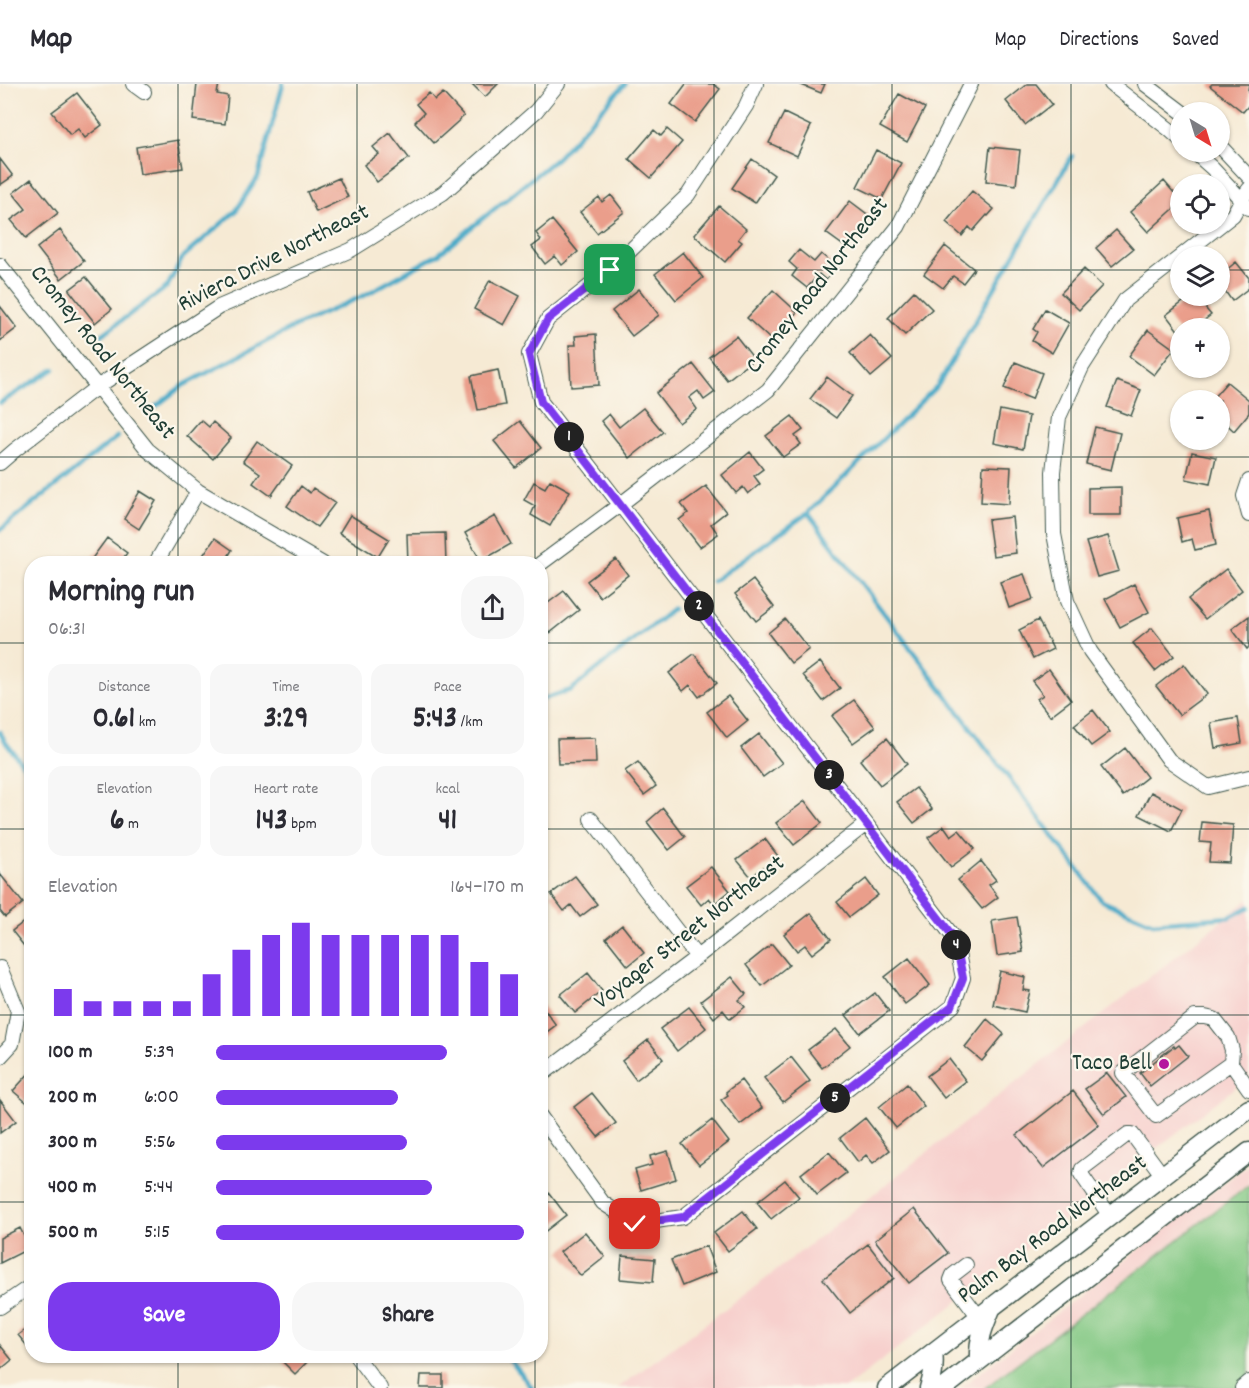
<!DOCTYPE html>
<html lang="en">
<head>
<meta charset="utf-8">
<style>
	:root { --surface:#fff; --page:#f7f7f7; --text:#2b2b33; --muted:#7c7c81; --line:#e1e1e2; --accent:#7c3aed }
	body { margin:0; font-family:Dekko,sans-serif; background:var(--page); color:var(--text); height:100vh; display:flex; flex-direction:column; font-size:22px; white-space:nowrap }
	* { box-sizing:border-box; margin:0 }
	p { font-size:20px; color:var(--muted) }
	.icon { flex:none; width:33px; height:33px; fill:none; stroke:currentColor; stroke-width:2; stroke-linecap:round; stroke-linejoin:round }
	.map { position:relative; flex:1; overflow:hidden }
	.panel { position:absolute; left:24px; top:472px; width:524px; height:807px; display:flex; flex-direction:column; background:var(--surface); border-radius:24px; box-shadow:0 2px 4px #0004 }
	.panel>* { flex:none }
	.needle { width:39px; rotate:142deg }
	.tools { position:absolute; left:1170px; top:18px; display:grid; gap:12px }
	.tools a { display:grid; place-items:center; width:60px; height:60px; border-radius:50%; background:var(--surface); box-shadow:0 2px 4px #0004; font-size:30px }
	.pin { position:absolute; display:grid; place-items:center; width:51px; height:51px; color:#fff; margin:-26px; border-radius:12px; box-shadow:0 3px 9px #0006 }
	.km { position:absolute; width:30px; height:30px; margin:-15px; border-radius:50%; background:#222; color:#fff; font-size:16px; line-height:30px; text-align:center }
	.round { display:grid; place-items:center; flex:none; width:63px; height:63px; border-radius:24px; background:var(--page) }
	.headline { display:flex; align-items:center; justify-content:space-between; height:102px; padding:0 24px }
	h1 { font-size:33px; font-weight:700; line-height:45px }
	.metrics { display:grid; grid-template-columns:repeat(3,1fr); gap:9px; height:102px; padding:6px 24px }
	.metrics div { display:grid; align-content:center; border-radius:15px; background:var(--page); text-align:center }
	.metrics b { font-size:30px; font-weight:700 }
	.metrics small { font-size:16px; font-weight:400 }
	.metrics p { font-size:16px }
	.chart { height:168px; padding:12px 24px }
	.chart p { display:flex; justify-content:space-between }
	.chart svg { width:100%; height:108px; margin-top:6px; stroke:var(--accent); stroke-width:6 }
	.button { display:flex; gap:12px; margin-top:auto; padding:12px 24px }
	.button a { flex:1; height:69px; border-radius:24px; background:var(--accent); color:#fff; font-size:24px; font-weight:700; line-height:69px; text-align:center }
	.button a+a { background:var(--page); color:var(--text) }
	ul { padding:0 24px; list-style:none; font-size:20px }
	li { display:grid; grid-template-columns:96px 72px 1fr; align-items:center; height:45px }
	li i { height:15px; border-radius:8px; background:var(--accent) }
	header { display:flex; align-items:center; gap:36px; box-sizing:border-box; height:84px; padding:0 30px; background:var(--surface); border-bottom:2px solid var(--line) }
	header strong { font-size:28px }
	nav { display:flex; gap:33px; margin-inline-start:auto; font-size:21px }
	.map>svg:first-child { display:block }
	.built { fill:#f7d0cd }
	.green { fill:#81c782; stroke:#50825b; stroke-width:1.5 }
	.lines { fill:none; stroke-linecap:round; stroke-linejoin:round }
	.stream { stroke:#49aac8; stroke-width:4.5 }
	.building { fill:#ea9e8b }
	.minor-casing { stroke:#3f574c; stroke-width:16 }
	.major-casing { stroke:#3f574c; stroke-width:21 }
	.minor { stroke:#fff; stroke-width:14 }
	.major { stroke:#fff; stroke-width:18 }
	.route-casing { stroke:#fff; stroke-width:12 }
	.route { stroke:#7c3aed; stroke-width:8 }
	.grid { fill:none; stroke:#1f3d34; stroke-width:1.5; stroke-opacity:0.55 }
	.poi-dot { fill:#b5179e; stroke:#fbf7ec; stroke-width:2 }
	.labels { text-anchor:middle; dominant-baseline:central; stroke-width:4.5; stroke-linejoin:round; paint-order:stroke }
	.street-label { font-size:24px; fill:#1f3d34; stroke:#fbf7ec }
	.poi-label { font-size:24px; fill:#1f3d34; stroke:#fbf7ec; text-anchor:end }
</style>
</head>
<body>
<header>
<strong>Map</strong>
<nav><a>Map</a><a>Directions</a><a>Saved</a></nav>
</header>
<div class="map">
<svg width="1249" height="1304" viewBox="0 0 1249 1304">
	<rect width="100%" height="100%" fill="#fbf7ec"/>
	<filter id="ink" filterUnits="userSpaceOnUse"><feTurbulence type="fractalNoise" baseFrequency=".0167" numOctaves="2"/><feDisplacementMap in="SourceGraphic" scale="12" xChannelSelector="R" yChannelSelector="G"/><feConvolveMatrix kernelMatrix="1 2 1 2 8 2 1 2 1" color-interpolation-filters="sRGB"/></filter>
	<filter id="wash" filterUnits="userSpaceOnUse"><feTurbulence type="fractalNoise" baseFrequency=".008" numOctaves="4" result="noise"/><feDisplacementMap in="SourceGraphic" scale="24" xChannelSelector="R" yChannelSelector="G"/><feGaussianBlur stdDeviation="1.35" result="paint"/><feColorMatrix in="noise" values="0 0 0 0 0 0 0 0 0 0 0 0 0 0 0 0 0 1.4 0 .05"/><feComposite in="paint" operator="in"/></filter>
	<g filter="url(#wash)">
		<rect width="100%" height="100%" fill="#f6ead4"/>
		<path class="built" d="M1249,815V993L846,1304H618L771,1191Z
			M1249,1080V1298L1242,1304H960Z"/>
		<path class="green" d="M1249,1101V1294L1236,1304H985Z"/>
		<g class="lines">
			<path class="stream" d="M99,253L167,203L183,173L236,127L258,93L283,0
				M0,319L54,285
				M150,327L182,302L296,242L365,211L439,170L557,74L625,0
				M808,429L1102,817L1153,839L1230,833L1249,823
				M0,446L117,353
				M713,497L808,429L938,301L1072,72
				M540,616L571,606L673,525
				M0,648L6,659L32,692
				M507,1272L532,1304"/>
		</g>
		<g id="blocks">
			<path class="building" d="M197,0H219L217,10L228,12L225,40L193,36Z
				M472,0H498L485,13Z
				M686,0H713L720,5L695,38L671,20Z
				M799,0H825L821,9Z
				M1027,0H1036L1052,20L1025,41L1006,17Z
				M1212,0H1249L1248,6L1249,7V21L1243,28L1210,2Z
				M77,9L102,41L85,54L78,45L70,51L52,28Z
				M429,9L435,16L443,9L464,32L434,59L415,38L424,29L416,20Z
				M899,10L925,24L907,58L880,43Z
				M784,29L811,42L797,72L769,59Z
				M667,45L682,58L651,94L629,75L654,46L661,52Z
				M390,49L409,74L377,98L364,81L379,70L373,63Z
				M178,56L183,84L140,90L136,63Z
				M990,63L1020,66L1016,101L986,97Z
				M876,66L901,79L882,115L857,103Z
				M0,75L13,92L0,101Z
				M752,75L774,91L755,119L732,104Z
				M339,94L348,113L316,128L307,108Z
				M31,95L58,129L26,154L11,136L26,125L13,109Z
				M1164,97L1180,116V119L1148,148L1130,128Z
				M972,107L994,125L988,132L987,131L973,147L969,143L962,152L946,138Z
				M611,111L624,128L597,149L580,128L599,113L602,118Z
				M850,117L871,133L848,165L826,149Z
				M719,122L746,145L738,155L742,158L725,178L694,151Z
				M552,136L578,168L562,181L555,172L545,180L532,163L541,156L536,149Z
				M60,146L84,177L61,195L37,164Z
				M1116,146L1133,165L1112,182L1096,164Z
				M945,162L974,185L963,199L953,192L943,204L924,190Z
				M799,166L814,178L821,170L837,183L826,196L819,190L807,204L792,192L797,185L789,178Z
				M683,168L703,194L676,216L655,190Z
				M1236,178L1249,194V204L1232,217L1220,200V191Z
				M1084,185L1102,202L1079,226L1061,209Z
				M86,193L112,225L95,239L69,206Z
				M490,196L520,212L504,241L474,225Z
				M639,205L659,231L632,252L612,227Z
				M773,206L797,228L771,256L747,234Z
				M914,207L932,225L905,251L888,234Z
				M1191,212H1195L1211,231L1194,244H1180V249L1166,231Z
				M0,222L17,244L0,257Z
				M1045,225L1069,239L1052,269L1032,257L1037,248L1033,245Z
				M1148,246L1174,265L1154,291L1129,272Z
				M596,250L599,301L571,303L569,261H576L575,252Z
				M870,251L892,275L871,293L850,269Z
				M736,252L754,275L727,296L709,273Z
				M1015,278L1042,289L1032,315L1004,304Z
				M693,280L715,308L704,316L698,307L689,314L697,325L679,339L656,309Z
				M498,286L505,321L478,326L471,292Z
				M827,293L852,312L836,334L810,315Z
				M1117,297L1141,306L1131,332L1107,323Z
				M1227,298L1249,316V329L1234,347L1220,334V316H1211Z
				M643,324L663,348L630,374L601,337L609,330L619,343Z
				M1000,326L1029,332L1023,365L994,359Z
				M792,332L803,346L795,352L801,360L783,373L766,352Z
				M201,336L209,343L213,338L231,354L213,375L187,352Z
				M520,337L541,364L516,384L494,357Z
				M1095,343L1120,349L1111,386L1086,380Z
				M257,357L292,382L271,412L253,399L260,389L243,377Z
				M750,368L763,385L754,392L760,400L748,410L743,403L736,409L722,391Z
				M1192,368L1216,373L1210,400L1186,395Z
				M983,382L1011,383L1009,420L981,418Z
				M550,396L570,407L550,442L531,431L535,422L524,416L534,398L545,404Z
				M301,402L310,409L313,404L335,419L317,443L287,422Z
				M706,402L726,428L711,440L718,450L700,463L679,436L688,429L681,420Z
				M1121,403V431H1088V404Z
				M140,407L156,417L139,445L124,435Z
				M1209,427L1216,461L1195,466L1192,455L1182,458L1177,434Z
				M350,431L389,455L378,473L339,449Z
				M495,432L511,460L481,477L465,449Z
				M1012,433L1016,469L993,472L988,436Z
				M445,449L446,480H408L407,450Z
				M1108,452L1119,487L1097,493L1086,458Z
				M107,454L127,469L119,480H88Z
				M215,454L232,466L226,476L232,480H197Z
				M616,475L628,491L600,513L587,497Z
				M1226,485L1242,506L1205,535L1188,515Z
				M1024,490L1033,515L1009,524L1000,498Z
				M753,496L774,523L756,537L735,510Z
				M1134,500L1149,528L1120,543L1105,515Z
				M564,507L579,526L550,549L540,536V525Z
				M1249,532V563L1247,565L1232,545Z
				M785,535L809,565L791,579L768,549Z
				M1038,536L1053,565L1033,575L1019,546Z
				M1152,544L1174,572L1155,587L1133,559Z
				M694,570L717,599L699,613L690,601L683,607L669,589Z
				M820,578L840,604L823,617L803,591Z
				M1184,580L1207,610L1179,631L1156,602Z
				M1049,585L1071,616L1050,632L1037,615L1043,611L1032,597Z
				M728,612L748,637L727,654L707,628Z
				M854,616L875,643L853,659L832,632Z
				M1093,626L1110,648L1091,662L1074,641Z
				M1238,634L1242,659L1215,664L1211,639Z
				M759,650L782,679L763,693L741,664Z
				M595,654L596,679L558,680L557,655Z
				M887,654L907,680L880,701L860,676Z
				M1125,664L1147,693L1123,712L1101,683Z
				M638,678L656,702L644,711L625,687Z
				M916,704L932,725L914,739L897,718Z
				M1151,708L1182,725L1171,747L1139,731Z
				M805,717L822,739L794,761L776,739Z
				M663,724L685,753L669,766L647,738Z
				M1202,738L1233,741L1230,779L1209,778L1211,759L1200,758Z
				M944,742L951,752L959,746L975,765L951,783L928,754Z
				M765,755L778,772L751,793L737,776Z
				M981,777L996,796L989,801L998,813L982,825L958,796Z
				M711,783L730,807L714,820L709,814L701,821L686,802Z
				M0,790L23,819L5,833L0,827Z
				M575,792L597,820L580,833L571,821L564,827L551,810Z
				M866,795L878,811L849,833L837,818Z
				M811,829L831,855L812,870L805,861L797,867L784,850Z
				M30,833L32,836V872L12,847Z
				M1017,833L1023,868L997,872L992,837Z
				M622,841L644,869L628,882L606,854Z
				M772,860L789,881L762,902L746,881Z
				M909,874L930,901L905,920L885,893Z
				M1000,887L1025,893L1023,906L1030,907L1025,928L993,921Z
				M588,889L602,907L575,929L560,911Z
				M732,893L746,910L739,916L745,923L730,935L723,926L714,934L701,917Z
				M875,909L889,927L860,949L846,931Z
				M542,922L556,941L540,953V923Z
				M689,923L706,944L677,967L660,945Z
				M987,935L1004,950L982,977L965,963Z
				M836,945L850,962L822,984L808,966Z
				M648,956L663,975L636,996L622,977Z
				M1179,961L1188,972L1150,1002L1140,989L1174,962L1175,964Z
				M791,973L810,997L783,1018L764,994Z
				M949,975L966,997L944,1014L927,992Z
				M32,986V1023L13,1007Z
				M1107,989L1126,1013L1104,1030L1085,1005Z
				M741,996L762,1024L740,1041L721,1016L728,1011L726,1008Z
				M907,1000L924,1022L896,1044L879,1023Z
				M1073,1007L1099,1041L1043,1084L1017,1051Z
				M592,1009L616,1039L598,1053L574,1023Z
				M0,1016L16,1037L0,1049Z
				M865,1034L890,1066L873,1079L866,1071L858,1078L840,1054Z
				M712,1036L729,1058L699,1081L682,1060Z
				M668,1067L676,1095L641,1106L635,1086L652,1081L650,1072Z
				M829,1068L846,1089L817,1111L801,1090Z
				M785,1096L799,1113L771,1135L757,1118Z
				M549,1109L566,1131L543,1149L540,1145V1116Z
				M914,1125L948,1169L909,1199L875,1156Z
				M743,1127L757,1145L728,1167L714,1149Z
				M20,1144L30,1164L0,1179V1154Z
				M585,1148L605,1173L581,1192L560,1168Z
				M868,1160L894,1194L850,1229L823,1195Z
				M706,1162L716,1188L682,1202L671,1176Z
				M622,1172L655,1175L653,1198L620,1195Z
				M32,1241V1268L18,1251Z
				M0,1261L12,1276L0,1286Z
				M277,1272H309L311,1274L295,1290Z
				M421,1291H443V1304H420Z"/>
		</g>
	</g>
	<g filter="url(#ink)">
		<use href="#blocks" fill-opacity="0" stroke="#3f574c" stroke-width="1.5"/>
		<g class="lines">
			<defs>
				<path id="minor" d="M133,0L144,8
					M1111,0L1170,46L1180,55
					M1145,0L1182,28
					M1220,62L1249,93
					M1194,68L1212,84L1249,124
					M1181,172L1233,131L1242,115L1249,105
					M1180,173L1125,216L1082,283L1059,333L1053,388L1054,450L1067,517L1090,567L1169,676L1208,703L1249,693
					M0,181L148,366L198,407L323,480
					M0,379L15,366L97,303L219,223L351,166L443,109L536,27L558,0
					M1249,397L1244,412L1249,431
					M155,480L198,407
					M540,480L621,420L768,306L898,143L971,0
					M591,735L697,873
					M0,884L18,927L12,960L0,973
					M1231,979L1156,1032L1123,989L1195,933H1205L1214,935L1228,953L1232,966L1231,979L1249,1005
					M540,992L697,873L866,740
					M540,1032L603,1119L635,1140L683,1133L953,922L963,894L955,855L541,318L529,270L548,235L610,186L688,111L746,22L756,0
					M1110,1132L1081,1090L1082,1085L1128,1050H1132L1163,1092
					M966,1181L953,1191L951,1196L979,1233
					M0,1223L32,1201
					M356,1272L380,1304
					M1242,1304L1249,1298"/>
				<path id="major" d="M979,1277C978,1256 983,1244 991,1225
					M887,1304L1249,1025
					M929,1304C933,1292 935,1281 933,1269
					M944,1304L1249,1068"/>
			</defs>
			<use href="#minor" class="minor-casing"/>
			<use href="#major" class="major-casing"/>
			<use href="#minor" class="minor"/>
			<use href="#major" class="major"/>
		</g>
	</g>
	<g class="lines" filter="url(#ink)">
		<defs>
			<path id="route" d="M610,186L548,235L529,270L541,318L955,855L963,894L952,922L683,1133L635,1140"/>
		</defs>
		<use href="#route" class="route-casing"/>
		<use href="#route" class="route"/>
	</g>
	<path class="grid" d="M178,0V480M357,0V480M535,0V480M714,0V1304M892,0V1304M1071,0V1304M0,186H1180M1220,186H1249M0,373H1249M0,559H32M540,559H1249M0,745H32M540,745H1249M0,931H32M540,931H1249M0,1118H32M540,1118H1249M178,1272V1304M357,1272V1304M535,1272V1304"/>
	<circle class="poi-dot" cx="1164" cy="980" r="6"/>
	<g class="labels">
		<g class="street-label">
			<text transform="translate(274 175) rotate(-27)">Riviera Drive Northeast</text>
			<text transform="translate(818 202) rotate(-52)">Cromey Road Northeast</text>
			<text transform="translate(102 269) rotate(51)">Cromey Road Northeast</text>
			<text transform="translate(690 849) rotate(-38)">Voyager Street Northeast</text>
			<text transform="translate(1053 1146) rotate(-37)">Palm Bay Road Northeast</text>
		</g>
		<g class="poi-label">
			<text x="1152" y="980">Taco Bell</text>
		</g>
	</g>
</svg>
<div class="tools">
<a><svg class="needle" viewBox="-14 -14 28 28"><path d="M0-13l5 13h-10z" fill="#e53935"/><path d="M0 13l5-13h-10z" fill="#7c7c81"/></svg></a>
<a><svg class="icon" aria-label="locate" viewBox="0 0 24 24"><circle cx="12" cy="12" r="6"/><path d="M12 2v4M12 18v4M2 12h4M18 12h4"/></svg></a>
<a><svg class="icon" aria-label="layers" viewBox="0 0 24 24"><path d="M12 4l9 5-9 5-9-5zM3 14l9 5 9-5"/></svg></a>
<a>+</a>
<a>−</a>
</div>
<div class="pin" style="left:610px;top:186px;background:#1e9e55"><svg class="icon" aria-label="arrive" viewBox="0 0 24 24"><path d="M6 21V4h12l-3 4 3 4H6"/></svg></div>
<div class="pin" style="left:635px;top:1140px;background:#d93025"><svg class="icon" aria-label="check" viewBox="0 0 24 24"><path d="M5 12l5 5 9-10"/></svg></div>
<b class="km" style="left:569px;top:353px">1</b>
<b class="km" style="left:699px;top:522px">2</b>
<b class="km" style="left:829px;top:691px">3</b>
<b class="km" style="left:956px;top:861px">4</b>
<b class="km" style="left:835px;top:1014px">5</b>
<section class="panel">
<div class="headline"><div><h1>Morning run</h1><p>06:31</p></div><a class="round"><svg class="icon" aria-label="share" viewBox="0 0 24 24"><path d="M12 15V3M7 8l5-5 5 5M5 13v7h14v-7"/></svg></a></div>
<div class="metrics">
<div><p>Distance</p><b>0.61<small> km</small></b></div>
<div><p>Time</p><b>3:29</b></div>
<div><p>Pace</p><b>5:43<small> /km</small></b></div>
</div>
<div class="metrics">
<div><p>Elevation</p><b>6<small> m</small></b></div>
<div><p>Heart rate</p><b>143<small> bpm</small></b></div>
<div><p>kcal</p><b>41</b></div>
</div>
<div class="chart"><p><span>Elevation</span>164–170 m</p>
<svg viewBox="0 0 160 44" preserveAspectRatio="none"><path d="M5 44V33M15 44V38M25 44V38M35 44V38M45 44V38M55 44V27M65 44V17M75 44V11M85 44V6M95 44V11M105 44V11M115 44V11M125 44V11M135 44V11M145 44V22M155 44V27"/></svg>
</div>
<ul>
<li><b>100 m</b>5:39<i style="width:75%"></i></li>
<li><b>200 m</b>6:00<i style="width:59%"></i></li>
<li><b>300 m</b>5:56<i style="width:62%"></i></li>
<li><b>400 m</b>5:44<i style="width:70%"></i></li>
<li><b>500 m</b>5:15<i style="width:100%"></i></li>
</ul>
<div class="button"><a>Save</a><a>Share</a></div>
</section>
</div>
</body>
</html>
